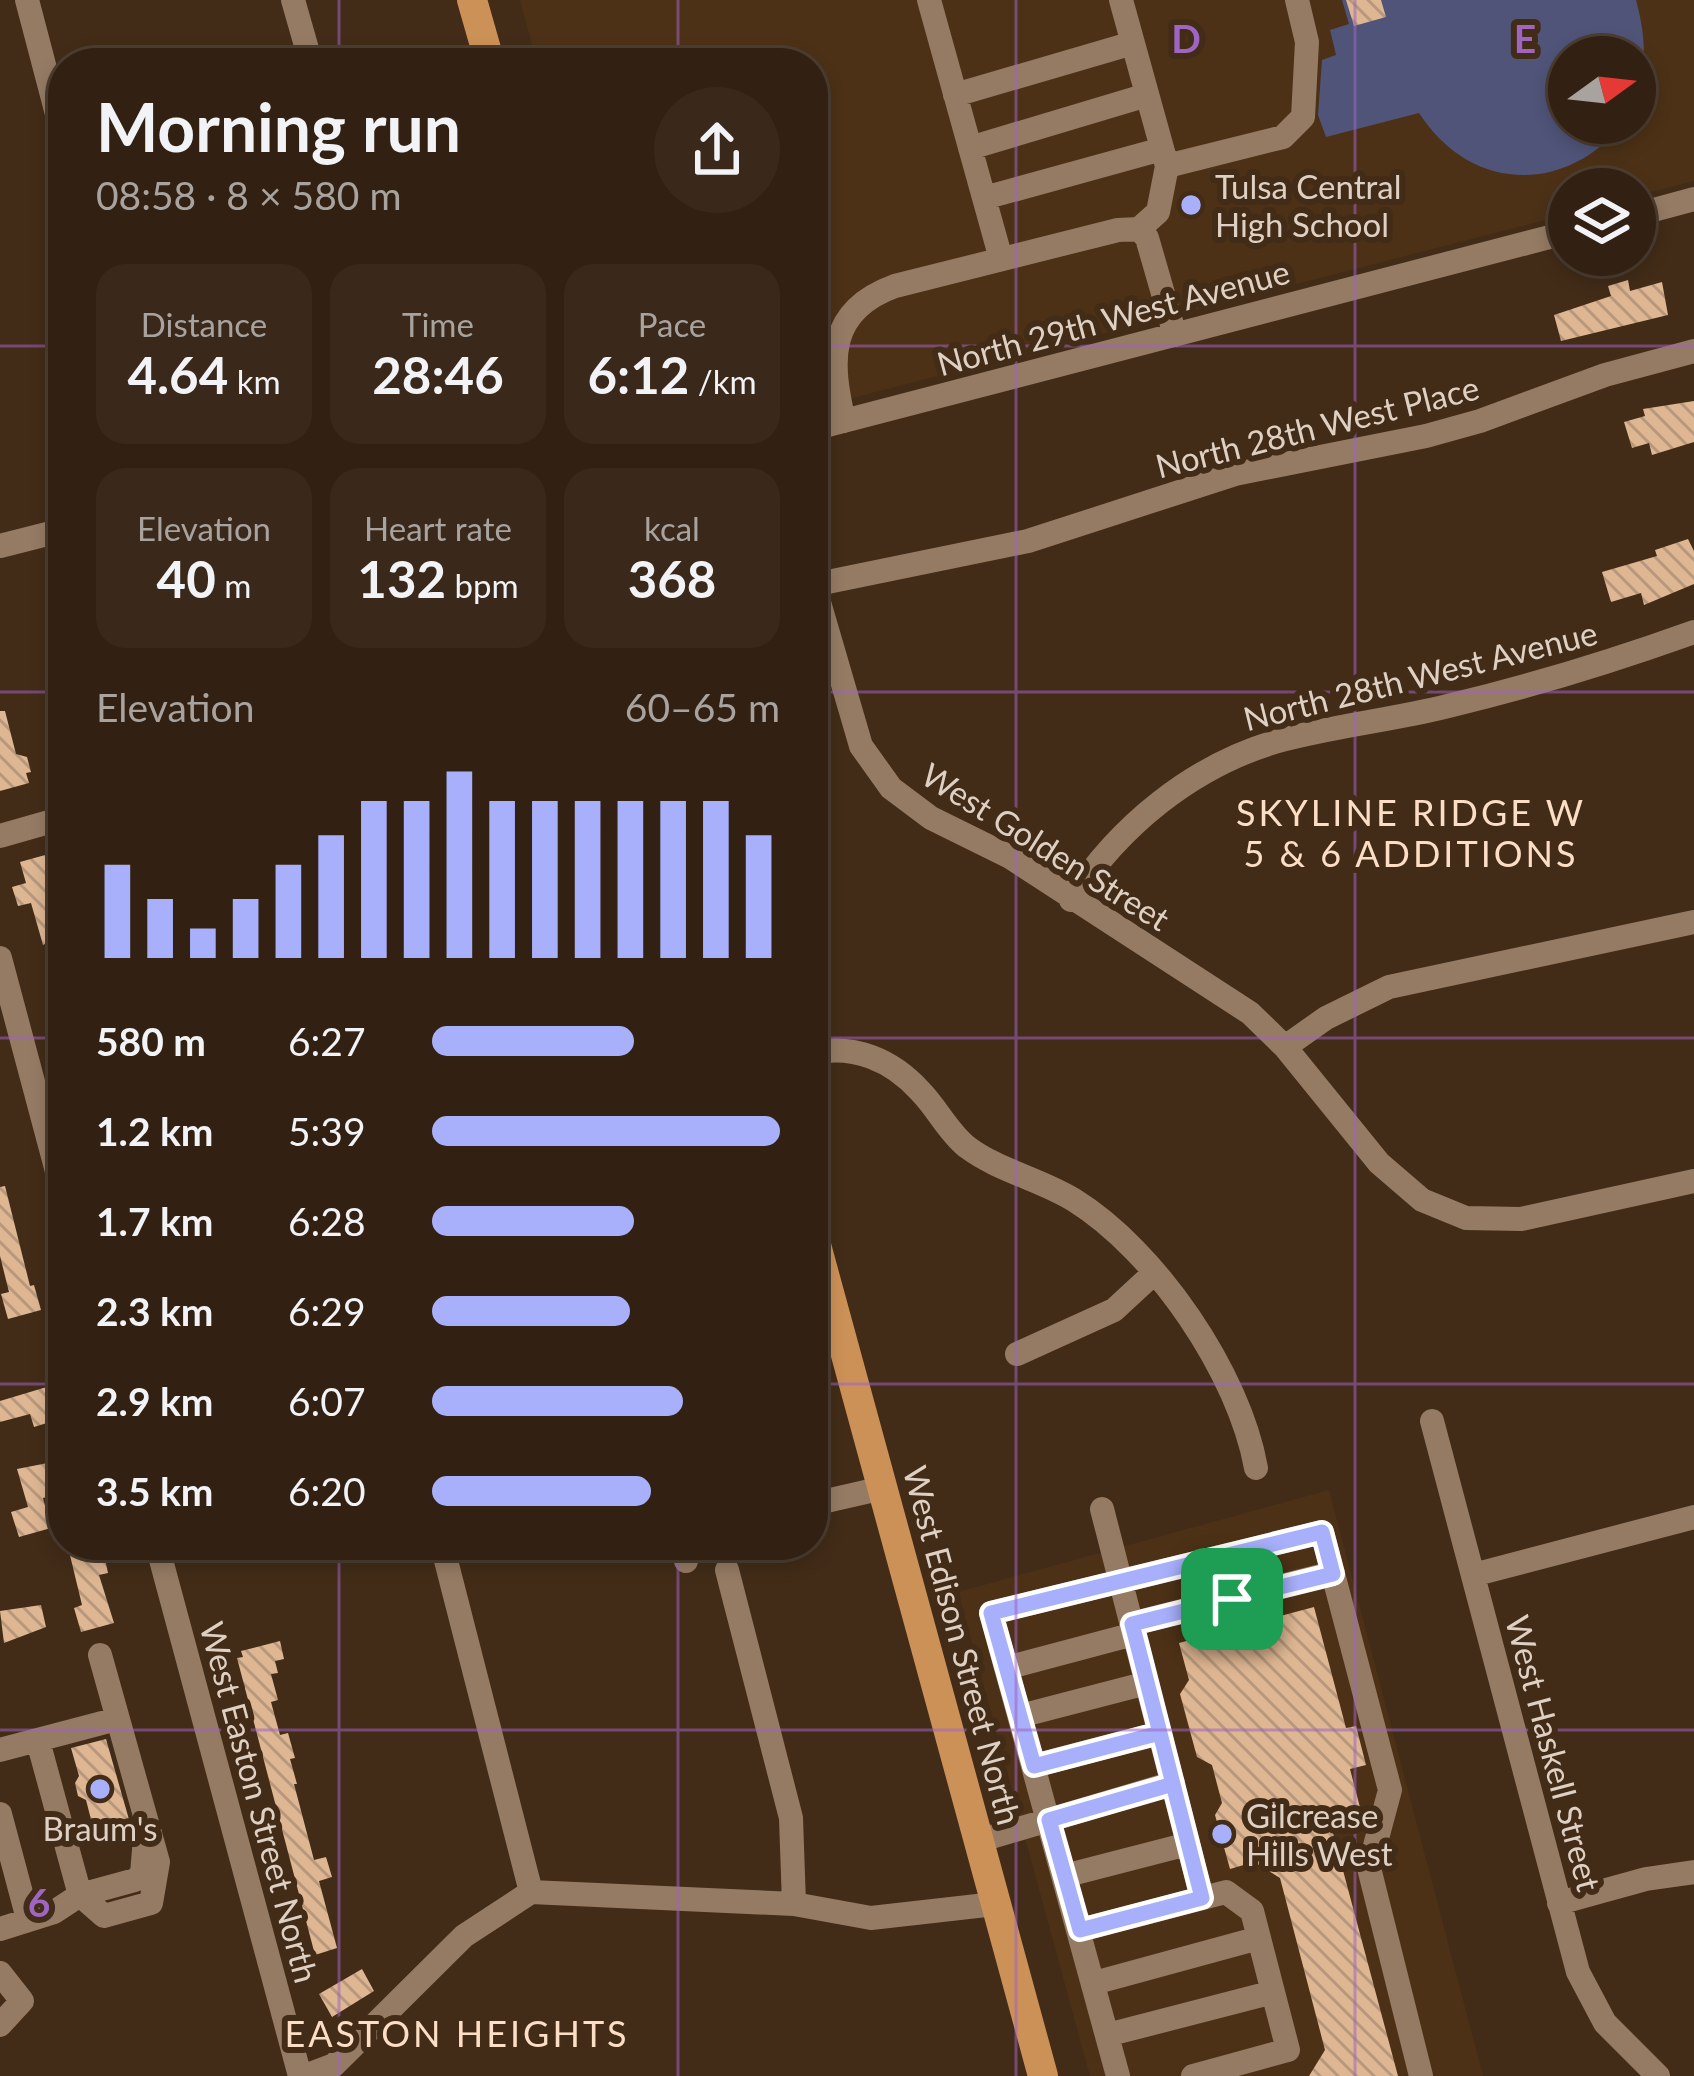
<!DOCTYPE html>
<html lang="en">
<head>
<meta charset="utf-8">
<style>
	:root { --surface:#322112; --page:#3a291b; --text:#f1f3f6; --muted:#a8a39f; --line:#4d3e32; --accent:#a8b0fc }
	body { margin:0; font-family:Lato,sans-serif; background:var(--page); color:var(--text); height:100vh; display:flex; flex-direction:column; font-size:45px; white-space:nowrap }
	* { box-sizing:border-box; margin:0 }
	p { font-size:39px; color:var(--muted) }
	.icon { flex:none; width:66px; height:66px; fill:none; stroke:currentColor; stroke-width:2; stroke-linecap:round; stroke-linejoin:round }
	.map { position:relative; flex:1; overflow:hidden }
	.panel { position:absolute; left:48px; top:48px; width:780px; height:1512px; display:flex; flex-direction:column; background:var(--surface); border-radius:48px; box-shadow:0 6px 18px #0003,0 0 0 3px var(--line) }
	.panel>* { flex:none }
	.needle { width:78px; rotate:75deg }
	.tools { position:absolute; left:1548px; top:36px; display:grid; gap:24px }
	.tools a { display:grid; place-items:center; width:108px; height:108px; border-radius:50%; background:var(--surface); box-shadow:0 6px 18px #0003,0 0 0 3px var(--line); font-size:60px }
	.pin { position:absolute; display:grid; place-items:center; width:102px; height:102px; color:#fff; margin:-51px; border-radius:24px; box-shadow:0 6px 18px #0006 }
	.round { display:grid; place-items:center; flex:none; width:126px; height:126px; border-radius:63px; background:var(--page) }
	.headline { display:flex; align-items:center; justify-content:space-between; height:204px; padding:0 48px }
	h1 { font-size:66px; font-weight:700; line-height:90px }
	.stats { display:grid; grid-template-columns:repeat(3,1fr); gap:18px; height:204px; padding:12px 48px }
	.stats div { display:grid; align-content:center; border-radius:30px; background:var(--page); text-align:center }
	.stats b { font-size:51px; font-weight:700 }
	.stats small { font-size:33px; font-weight:400 }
	.stats p { font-size:33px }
	.chart { height:336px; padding:24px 48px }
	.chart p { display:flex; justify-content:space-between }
	.chart svg { width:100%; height:216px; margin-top:12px; stroke:var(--accent); stroke-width:6 }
	ul { padding:0 48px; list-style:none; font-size:39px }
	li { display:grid; grid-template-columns:192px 144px 1fr; align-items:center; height:90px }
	li i { height:30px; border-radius:15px; background:var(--accent) }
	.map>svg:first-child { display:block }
	.built { fill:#4c3116; fill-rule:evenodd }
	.green { fill:#505479 }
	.building { fill:url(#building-back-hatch) }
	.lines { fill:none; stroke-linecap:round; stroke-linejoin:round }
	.path { stroke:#8d7a6a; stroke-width:3; stroke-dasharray:6 6; stroke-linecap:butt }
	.minor { stroke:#957b64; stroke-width:24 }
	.major { stroke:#cc9157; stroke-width:30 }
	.route-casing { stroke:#fff; stroke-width:24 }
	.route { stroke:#a8b0fc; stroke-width:15 }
	.grid { fill:none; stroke:#9e65c1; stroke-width:3; stroke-opacity:0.55 }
	.poi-dot { fill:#a8b0fc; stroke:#422c18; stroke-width:4.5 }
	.labels { text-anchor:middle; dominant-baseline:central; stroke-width:12; stroke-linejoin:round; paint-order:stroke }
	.poi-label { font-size:33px; fill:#dfd0c4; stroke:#422c18; text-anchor:start }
	.street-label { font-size:33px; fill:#dfd0c4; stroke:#422c18 }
	.neighbourhood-label { font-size:36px; letter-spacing:3px; fill:#fbdec5; stroke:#422c18 }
	.grid-label { font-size:39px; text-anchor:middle; font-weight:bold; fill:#9e65c1; stroke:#422c18; stroke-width:12; stroke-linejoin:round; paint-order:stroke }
</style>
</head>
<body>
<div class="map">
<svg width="1694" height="2076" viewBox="0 0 1694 2076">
	<defs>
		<pattern id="building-back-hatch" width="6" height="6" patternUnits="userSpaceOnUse" patternTransform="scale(3)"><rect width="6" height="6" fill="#deb692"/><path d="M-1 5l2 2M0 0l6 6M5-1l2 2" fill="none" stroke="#b7987c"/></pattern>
	</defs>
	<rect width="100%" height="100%" fill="#422c18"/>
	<path class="built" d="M520,0H1694V181L1635,196V189H1569V214L813,408V63H537ZM1569,57H1635V123H1569Z
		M1329,1490L1483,2076H1090L958,1592Z"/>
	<path class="green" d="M1342,0H1636C1646,37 1647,66 1636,102L1635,57H1569V123H1624C1565,195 1471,193 1419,113L1326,137L1318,115L1322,60L1336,55L1330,30L1349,24Z"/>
	<path class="building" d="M1346,0H1381L1386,17L1354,26Z
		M1628,280L1630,291L1662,282L1668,315L1561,341L1554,315L1611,296L1608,286Z
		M1694,401V442L1652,455L1649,443L1632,448L1624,422L1645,416L1643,409Z
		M1688,539L1694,551V584L1644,605L1641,593L1611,602L1602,572L1657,556L1655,550Z
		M0,711H5L16,754L27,757L31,772L26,773L29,783L0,791Z
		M63,850V952L50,956L47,943L43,945L31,903L18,906L12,887L26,883L20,862Z
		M5,1186L30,1286L34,1285L41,1310L8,1319L1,1294L9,1292L0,1256V1187Z
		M50,1386L58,1414L46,1418L47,1423L34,1427L30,1414L0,1422V1401Z
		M63,1460V1492L43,1498L51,1528L19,1537L11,1512L28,1507L17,1469Z
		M102,1545L108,1573L99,1575L114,1623L81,1632L74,1608L82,1605L68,1547Z
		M41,1605L46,1627L4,1643L0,1611Z
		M1314,1607L1346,1728L1356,1726L1366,1765L1350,1769L1363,1819L1333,1833L1398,2076H1309L1325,2050L1280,1878L1254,1862L1230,1869L1215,1815L1222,1803L1212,1765L1197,1757L1180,1694L1189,1680L1179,1643Z
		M280,1641L284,1659L275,1661L278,1673L271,1674L278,1700L271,1702L280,1735L288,1733L295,1758L290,1759L297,1784H294L314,1860L326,1857L332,1877L319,1881L337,1948L315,1955L237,1658L243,1657L241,1651Z
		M106,1739L132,1830L96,1839L86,1800L78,1796L75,1783L79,1776L71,1748Z
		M362,1969L374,1991L332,2017L319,1994Z"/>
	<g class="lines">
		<path class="path" d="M813,1170L825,1213"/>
		<path class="minor" d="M27,0L63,137
			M293,0L311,63
			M929,0L1001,259
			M1121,0L1167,166L1158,212L1139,229
			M955,95L1133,43
			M970,148L1147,95
			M1167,166L1283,137L1303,117L1307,42L1297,0
			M984,198L1162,149
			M1635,215L1694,199
			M844,421C830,362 826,311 895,286L1118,230L1139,229L1147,238L1175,335
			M813,429L1569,232
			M0,546L63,530
			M813,585L1028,541L1235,474L1426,436L1480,421L1605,375L1694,351
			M814,585L861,746L891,788L931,818L1010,857L1250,1013L1285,1047L1379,1163L1422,1200L1466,1218L1521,1219L1694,1181
			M0,836L63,818
			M1071,900C1119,826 1192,766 1278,741C1333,726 1392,720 1448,706C1532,686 1613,661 1694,632
			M0,958L63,1194
			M1285,1047L1326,1018L1389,987L1694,922
			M813,1053C854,1044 892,1060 920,1091C937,1108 948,1132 967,1147C999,1171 1040,1179 1074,1200C1156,1251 1239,1373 1256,1468
			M1017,1354L1114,1310L1153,1274
			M1432,1421L1578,1972L1605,2023L1658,2076
			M813,1504L883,1488
			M1102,1509L1202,1898
			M157,1545L300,2076
			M442,1545L531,1892
			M686,1561L691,1545
			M727,1570L791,1818L794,1904
			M1473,1575L1694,1517
			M1131,1624L1333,1573
			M1006,1668L1134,1634
			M1020,1716L1147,1683
			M38,1741L80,1895L104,1916L151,1903L158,1862L100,1655
			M0,1750L117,1719
			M1033,1766L1160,1733
			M0,1814L28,1919
			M978,1841L1173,1783
			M1064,1876L1188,1844
			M1559,1903L1646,1879L1694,1872
			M0,1929L54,1912L80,1895L135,1880L142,1874L144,1850
			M1080,1930L1226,1892L1252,1911L1288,2050L1193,2076
			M0,1973L22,2001L0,2025
			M1094,1983L1259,1938
			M1107,2035L1273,1992
			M305,2076L334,2065L464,1936L531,1892L794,1904L871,1918L995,1904
			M1118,2076L991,1613L1322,1532L1390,1790L1369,1868L1421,2076"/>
		<path class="major" d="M472,0L490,63
			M813,1234L1043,2076"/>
	</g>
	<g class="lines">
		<defs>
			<path id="route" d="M1232,1599L1132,1624C1146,1677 1159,1730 1173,1784L1049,1820L1080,1930L1202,1898L1160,1733L1034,1766L991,1613L1322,1532L1333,1574L1232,1599"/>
		</defs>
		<use href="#route" class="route-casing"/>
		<use href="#route" class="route"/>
	</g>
	<path class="grid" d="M339,0V63M678,0V63M1016,0V2076M1355,0V2076M0,346H63M813,346H1694M0,692H63M813,692H1694M0,1038H63M813,1038H1694M0,1384H63M813,1384H1694M339,1545V2076M678,1545V2076M0,1730H1694"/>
	<g class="poi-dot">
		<circle cx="1191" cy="205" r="12"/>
		<circle cx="100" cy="1789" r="12"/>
		<circle cx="1222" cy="1834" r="12"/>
	</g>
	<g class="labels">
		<g class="poi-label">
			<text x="1215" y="186">Tulsa Central<tspan x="1215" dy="38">High School</tspan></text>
			<text x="1246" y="1815">Gilcrease<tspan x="1246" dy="38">Hills West</tspan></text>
			<text x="100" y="1828" text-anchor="middle">Braum's</text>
		</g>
		<g class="street-label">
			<text transform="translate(1113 317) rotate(-15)">North 29th West Avenue</text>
			<text transform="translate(1317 426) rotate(-14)">North 28th West Place</text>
			<text transform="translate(1420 675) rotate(-14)">North 28th West Avenue</text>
			<text transform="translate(1046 846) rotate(32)">West Golden Street</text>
			<text transform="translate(963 1645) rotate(75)">West Edison Street North</text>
			<text transform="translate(1554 1753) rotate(75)">West Haskell Street</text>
			<text transform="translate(260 1802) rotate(75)">West Easton Street North</text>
		</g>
		<g class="neighbourhood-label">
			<text x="1411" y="812">SKYLINE RIDGE W<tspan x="1411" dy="41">5 &amp; 6 ADDITIONS</tspan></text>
			<text x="457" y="2033">EASTON HEIGHTS</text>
		</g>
	</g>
	<g class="grid-label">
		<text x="1186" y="53">D</text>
		<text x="1525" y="53">E</text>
		<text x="39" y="1917">6</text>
	</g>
</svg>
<div class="tools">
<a><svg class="needle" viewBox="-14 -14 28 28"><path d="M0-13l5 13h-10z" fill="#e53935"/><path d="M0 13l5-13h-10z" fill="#a8a39f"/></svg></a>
<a><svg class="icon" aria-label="layers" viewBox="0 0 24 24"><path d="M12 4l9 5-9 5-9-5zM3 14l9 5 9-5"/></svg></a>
</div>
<div class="pin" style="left:1232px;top:1599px;background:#1e9e55"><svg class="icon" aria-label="arrive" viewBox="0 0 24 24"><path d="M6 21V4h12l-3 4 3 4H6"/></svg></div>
<section class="panel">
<div class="headline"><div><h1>Morning run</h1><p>08:58 · 8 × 580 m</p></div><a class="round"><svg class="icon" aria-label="share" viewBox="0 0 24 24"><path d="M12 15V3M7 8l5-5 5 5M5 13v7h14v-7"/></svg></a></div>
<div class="stats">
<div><p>Distance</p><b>4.64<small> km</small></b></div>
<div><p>Time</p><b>28:46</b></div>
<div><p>Pace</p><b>6:12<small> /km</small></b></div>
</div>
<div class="stats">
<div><p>Elevation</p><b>40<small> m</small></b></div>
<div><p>Heart rate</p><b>132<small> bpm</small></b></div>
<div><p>kcal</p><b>368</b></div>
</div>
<div class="chart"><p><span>Elevation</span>60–65 m</p>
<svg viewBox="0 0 160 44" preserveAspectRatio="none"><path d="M5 44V25M15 44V32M25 44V38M35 44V32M45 44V25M55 44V19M65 44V12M75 44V12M85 44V6M95 44V12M105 44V12M115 44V12M125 44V12M135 44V12M145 44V12M155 44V19"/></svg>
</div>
<ul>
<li><b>580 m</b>6:27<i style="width:58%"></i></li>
<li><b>1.2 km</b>5:39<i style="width:100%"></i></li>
<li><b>1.7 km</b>6:28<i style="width:58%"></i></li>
<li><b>2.3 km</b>6:29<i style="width:57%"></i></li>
<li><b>2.9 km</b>6:07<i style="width:72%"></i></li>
<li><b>3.5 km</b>6:20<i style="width:63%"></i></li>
</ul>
</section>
</div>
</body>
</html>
